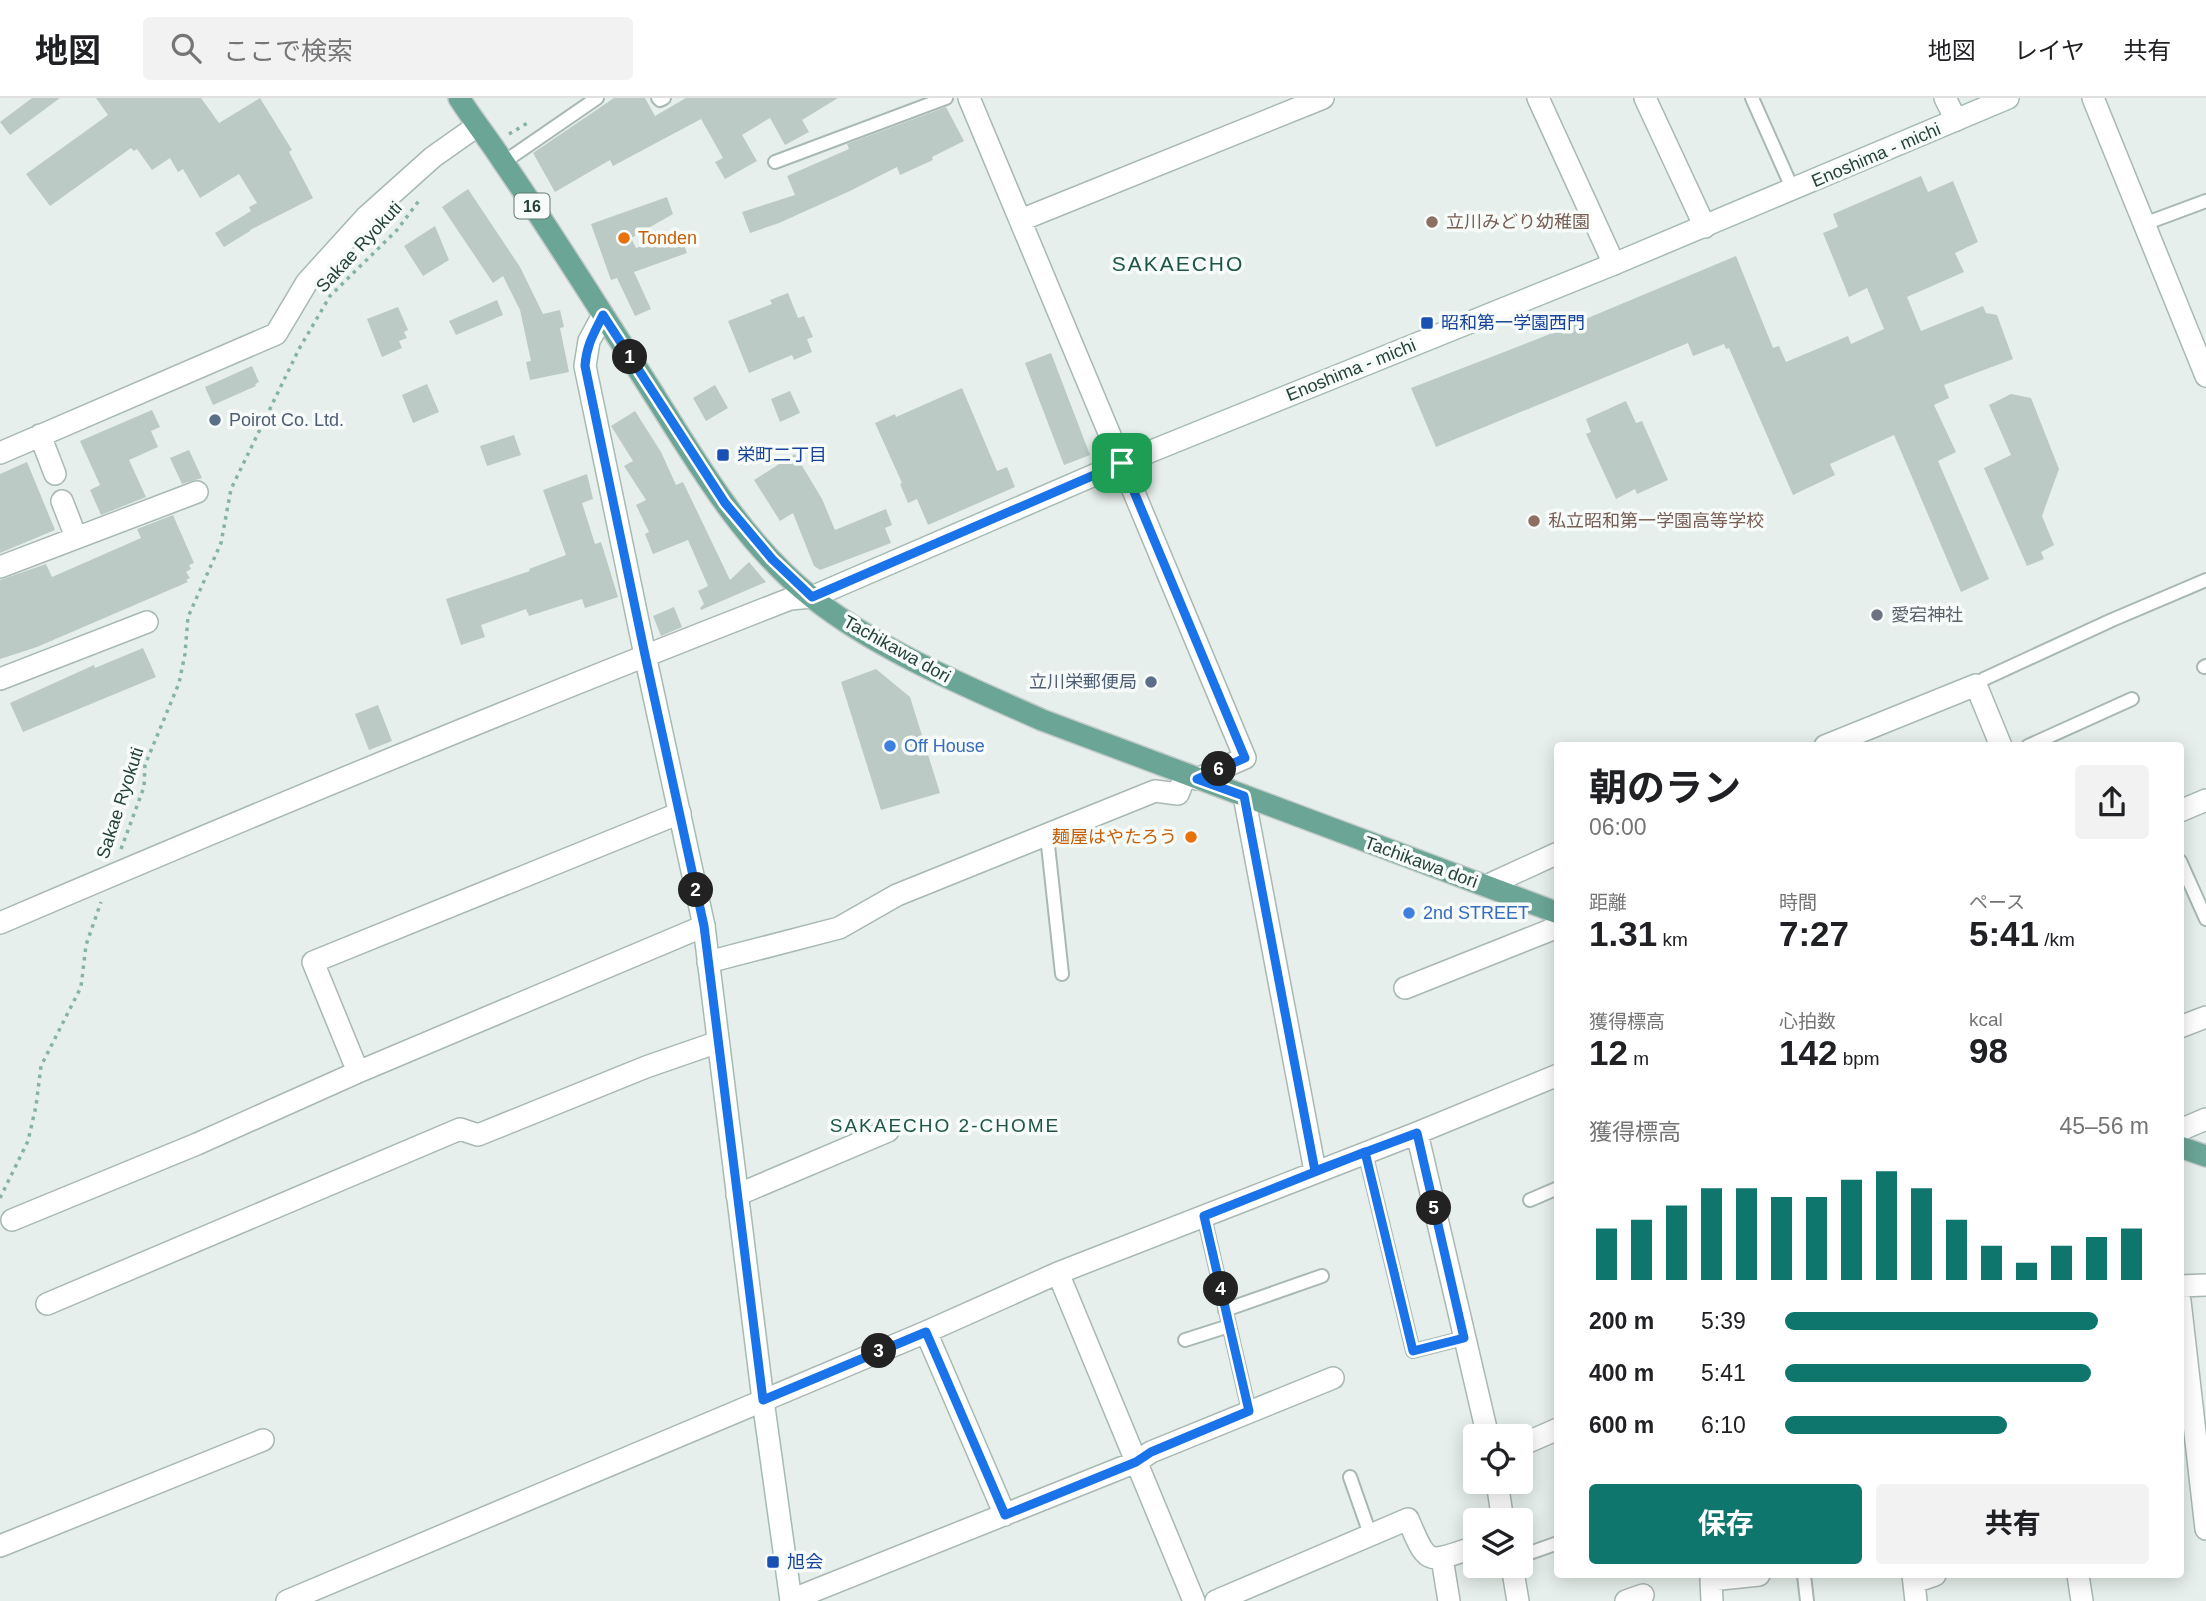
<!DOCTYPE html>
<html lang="ja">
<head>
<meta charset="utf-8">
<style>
	:root { --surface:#fff; --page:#f2f2f2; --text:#202124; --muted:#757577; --line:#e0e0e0; --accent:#0f766e }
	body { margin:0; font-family:Helvetica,"Noto Sans JP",sans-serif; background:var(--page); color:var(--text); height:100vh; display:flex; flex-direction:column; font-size:26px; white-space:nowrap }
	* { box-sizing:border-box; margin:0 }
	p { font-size:23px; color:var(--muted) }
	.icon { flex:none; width:38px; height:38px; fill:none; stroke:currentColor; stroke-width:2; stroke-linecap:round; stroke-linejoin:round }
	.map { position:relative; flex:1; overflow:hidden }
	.drawer { position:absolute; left:1554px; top:644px; width:630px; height:836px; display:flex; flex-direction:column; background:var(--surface); border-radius:7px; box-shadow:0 4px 18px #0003 }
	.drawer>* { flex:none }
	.controls { position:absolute; left:1463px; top:1326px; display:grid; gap:14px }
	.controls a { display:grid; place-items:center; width:70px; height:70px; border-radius:7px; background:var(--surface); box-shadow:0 4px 18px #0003; font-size:35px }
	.pin { position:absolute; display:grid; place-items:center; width:60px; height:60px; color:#fff; margin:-30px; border-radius:14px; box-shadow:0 4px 10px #0006 }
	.km { position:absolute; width:35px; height:35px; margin:-18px; border-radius:50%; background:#222; color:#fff; font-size:19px; line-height:35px; text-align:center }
	.round { display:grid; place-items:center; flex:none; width:74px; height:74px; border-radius:7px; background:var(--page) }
	.headline { display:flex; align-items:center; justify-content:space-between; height:119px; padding:0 35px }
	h1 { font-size:38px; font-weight:700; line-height:52px }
	.stats { display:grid; grid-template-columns:repeat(3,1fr); gap:10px; height:119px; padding:7px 35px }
	.stats div { display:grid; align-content:center }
	.stats b { font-size:35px; font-weight:700 }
	.stats small { font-size:19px; font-weight:400 }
	.stats p { font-size:19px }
	.chart { height:196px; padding:14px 35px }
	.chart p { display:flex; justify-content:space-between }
	.chart svg { width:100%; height:126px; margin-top:7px; stroke:var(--accent); stroke-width:6 }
	.primary-button { display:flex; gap:14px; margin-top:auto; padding:14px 35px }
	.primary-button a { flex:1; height:80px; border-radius:7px; background:var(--accent); color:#fff; font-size:28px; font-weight:700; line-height:80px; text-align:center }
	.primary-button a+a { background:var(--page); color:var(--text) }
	ul { padding:0 35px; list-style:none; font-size:23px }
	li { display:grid; grid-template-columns:112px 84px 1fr; align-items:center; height:52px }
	li i { height:18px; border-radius:9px; background:var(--accent) }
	header { display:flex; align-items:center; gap:42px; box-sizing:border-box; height:98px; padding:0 35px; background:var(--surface); border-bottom:2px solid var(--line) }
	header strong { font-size:33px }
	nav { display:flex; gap:38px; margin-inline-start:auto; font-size:24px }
	.search { width:490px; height:63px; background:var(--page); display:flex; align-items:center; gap:18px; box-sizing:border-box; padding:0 24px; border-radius:7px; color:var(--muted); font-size:26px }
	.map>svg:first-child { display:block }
	.building { fill:#bbcac4 }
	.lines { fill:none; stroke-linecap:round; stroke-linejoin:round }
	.lane-casing { stroke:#a8b8b2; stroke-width:16 }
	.street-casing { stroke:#a8b8b2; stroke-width:24 }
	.secondary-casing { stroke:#a4bbb3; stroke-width:24 }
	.primary-casing { stroke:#c2cac8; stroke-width:24 }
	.path { stroke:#86b3a5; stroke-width:3.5; stroke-dasharray:3.5 5; stroke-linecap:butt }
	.lane { stroke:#fff; stroke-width:12 }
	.street { stroke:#fff; stroke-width:21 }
	.secondary { stroke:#fff; stroke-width:21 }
	.primary { stroke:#6aa596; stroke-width:21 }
	.route-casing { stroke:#fff; stroke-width:14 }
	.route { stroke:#1a73e8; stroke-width:9 }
	.education-dot { fill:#8d6e63; stroke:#f7fbf9; stroke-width:2.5 }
	.food-dot { fill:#e8710a; stroke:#f7fbf9; stroke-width:2.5 }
	.transit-dot { fill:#1a4fb4; stroke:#f7fbf9; stroke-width:2.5 }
	.service-dot { fill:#5c6f8a; stroke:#f7fbf9; stroke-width:2.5 }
	.worship-dot { fill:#6b7280; stroke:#f7fbf9; stroke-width:2.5 }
	.shop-dot { fill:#3f7fe0; stroke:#f7fbf9; stroke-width:2.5 }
	.labels { text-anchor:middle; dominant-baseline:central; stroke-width:7; stroke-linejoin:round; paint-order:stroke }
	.shield { fill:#f7fbf9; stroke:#637a73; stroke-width:2 }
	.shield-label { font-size:16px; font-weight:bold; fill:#24423a }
	.street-label { font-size:18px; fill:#24423a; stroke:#f7fbf9 }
	.education-label { font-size:18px; fill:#785e54; stroke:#f7fbf9; text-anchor:start }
	.food-label { font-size:18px; fill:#c56008; stroke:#f7fbf9; text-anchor:start }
	.transit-label { font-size:18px; fill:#164399; stroke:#f7fbf9; text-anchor:start }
	.service-label { font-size:18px; fill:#4e5e75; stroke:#f7fbf9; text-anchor:start }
	.worship-label { font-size:18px; fill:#5b616d; stroke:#f7fbf9; text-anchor:start }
	.shop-label { font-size:18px; fill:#366cbe; stroke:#f7fbf9; text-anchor:start }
	.neighbourhood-label { font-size:19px; letter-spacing:2px; fill:#1f5548; stroke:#f7fbf9 }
	.quarter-label { font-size:21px; letter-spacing:2px; fill:#1f5548; stroke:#f7fbf9 }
</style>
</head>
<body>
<header>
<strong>地図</strong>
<div class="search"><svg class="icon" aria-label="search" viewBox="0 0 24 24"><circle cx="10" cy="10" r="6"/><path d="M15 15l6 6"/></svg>ここで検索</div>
<nav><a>地図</a><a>レイヤ</a><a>共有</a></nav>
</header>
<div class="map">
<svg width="2206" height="1503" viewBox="0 0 2206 1503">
	<rect width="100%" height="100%" fill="#e6efeb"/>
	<path class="building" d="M32,0H60L10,37L0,24Z
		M96,0H201L219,25L260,0L292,52L289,54L313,100L250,132V133L224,149L215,135L251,113L249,109L257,105L239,76L200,100L183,71L178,74L170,60L152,72L137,51L134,53L131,50L50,108L26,76L108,17Z
		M614,0H645L655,18L686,0H838L802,22L809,34L785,47L770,20L742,37L757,63L725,81L715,64L723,60L701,21L613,68L610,62L555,94L533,55Z
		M946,9L964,43L932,59L933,62L900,77L897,69L850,93L779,125L750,135L742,114L795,97L787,78L849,51L847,46Z
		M1921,78L1928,94L1953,83L1978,144L1955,155L1964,174L1907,199L1921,233L1983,208L1986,215L1997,217L2013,261L1944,287L1949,300L1934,307L1956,354L1938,363L1989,481L1961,494L1894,337L1830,366L1835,377L1793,397L1729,250L1726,251L1724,246L1693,258L1688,245L1436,349L1411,290L1540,240L1736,158L1773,250L1779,248L1786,264L1848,238L1851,246L1884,231L1867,190L1849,199L1823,135L1838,129L1833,116Z
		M468,91L520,169L543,216L560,212L564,229L560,230L569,274L530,282L526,264L531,263L520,212L503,178L493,185L442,109Z
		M667,99L673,116L631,140L636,150L680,135L687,155L634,174L651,211L635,218L617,180L611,182L591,126Z
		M435,128L449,162L423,178L404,148Z
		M788,195L798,220L804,218L813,239L807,241L812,254L794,262L792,257L749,275L728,223L772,206L770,202Z
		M497,202L503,217L456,237L449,223Z
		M398,209L408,232L404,234L407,240L399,243L402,250L382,259L367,221Z
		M1051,255L1090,357L1064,367L1025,265Z
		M252,268L259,284L255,286L256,288L213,307L205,289Z
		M427,286L439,314L413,325L402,297Z
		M715,287L728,310L706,323L693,300Z
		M962,290L997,373L1007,369L1015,389L928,427L917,401L908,405L900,386L902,385L875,325L895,316L896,319Z
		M790,293L800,315L780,324L771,301Z
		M2011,296L2031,300L2059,371L2042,418L2054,447L2041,454L2044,461L2027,468L1984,370L2011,357L1989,307Z
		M1626,303L1636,325L1642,323L1668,382L1637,396L1635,391L1616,401L1586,336L1591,334L1586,321Z
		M152,312L160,329L151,333L158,349L129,362L146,399L101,417L90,392L100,387L80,343Z
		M635,313L661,354L676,387L683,384L730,482L749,464L766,484L701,512L700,510L704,506L698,493L708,488L688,442L653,456L645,436L649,434L636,407L646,402L624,368L633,363L611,328Z
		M514,337L521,357L487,368L480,348Z
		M189,352L202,380L182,386L170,360Z
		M795,356L822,401L835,432L886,411L892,427L885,430L891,445L820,472L814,468L793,415L780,423L754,382Z
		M27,364L55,432L0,455V376Z
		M587,376L593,401L582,405L595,446L601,444L618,499L585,510L582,501L529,518L526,511L481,527L485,539L461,547L446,501L530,473L529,471L566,457L543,392Z
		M173,417L194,465L189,467L191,471L186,474L190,480L186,482L188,484L37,549L0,561V482L46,466L52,479L141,440L137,431Z
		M674,509L682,529L661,538L653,518Z
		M143,550L156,579L23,634L10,605L94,567L95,570Z
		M876,571L910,599L940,695L881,712L841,584Z
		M378,607L392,643L369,652L355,616Z"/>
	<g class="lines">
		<defs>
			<path id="lane" d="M658,0L660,2L664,0
				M1752,0L1793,92
				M504,64L597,0
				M775,64L946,0
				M2144,126L2206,103
				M2204,569L2206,568
				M1976,587L1984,581L2112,522L2206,482
				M2028,648L2132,601
				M1047,738L1062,876
				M2180,763L2206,821
				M1365,1054L1413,1253L1464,1240
				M1530,1102L1558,1090
				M1204,1118L1249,1313
				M1225,1212L1322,1178
				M1185,1242L1229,1228
				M1350,1379L1370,1436
				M1521,1458L1558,1445
				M1804,1477L1807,1503"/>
			<path id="street" d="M969,0L1245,660L1197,681
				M1538,0L1614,166
				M1645,0L1705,129
				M1945,0L1956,22
				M2093,0L2206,278
				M1021,122L1323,0
				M40,337L55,376
				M0,355L276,236L307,184L366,119L433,59L477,28
				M62,403L76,439
				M0,469L197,394
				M0,581L147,524
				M1825,648L1976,587L2001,648
				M1244,698L1315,1073
				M2180,713L2206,702
				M1486,788L1558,755
				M0,825C262,713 525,604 790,501L812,499
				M708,864L839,830L897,797L1155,693L1178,696L1186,676
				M1405,890L1558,829
				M2180,929L2206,919
				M358,974L313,864L680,715
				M2180,1032L2206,1021
				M1417,1035L1488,1339
				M737,1097L888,1033
				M12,1122L197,1046L358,974L704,828
				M1058,1175L1194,1503
				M2180,1188L2206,1187
				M2180,1203L2206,1431
				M47,1206L460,1031L478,1037L646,969L718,944
				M926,1234L1005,1417
				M1521,1347L1558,1331
				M1497,1384L1503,1423
				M0,1448L263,1342
				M1442,1460L1449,1503
				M1512,1468L1518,1503
				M1913,1477L1916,1503
				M2078,1477L2082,1503
				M1914,1484L1935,1477
				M791,1502L1136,1364L1151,1354L1333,1280
				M287,1503L926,1234L1058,1175L1417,1035L1558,977
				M1216,1503L1408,1421C1428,1469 1427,1465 1475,1449
				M1626,1503L1643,1497
				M1712,1503L1711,1482L1759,1477"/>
			<path id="secondary" d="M603,217L589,243L585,268L645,557L704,828L763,1302L791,1503
				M812,499L1122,365L1614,166L2008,0"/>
			<path id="primary" d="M459,0C473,22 490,43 504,65C550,132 593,201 637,270C689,350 737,441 814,501C882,554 964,587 1042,622L1558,815
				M2180,1049L2206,1058"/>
		</defs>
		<use href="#lane" class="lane-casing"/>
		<use href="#street" class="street-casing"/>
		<use href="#secondary" class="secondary-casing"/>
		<use href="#primary" class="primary-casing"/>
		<path class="path" d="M509,36L531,23
			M121,751L144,689L145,667L179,585L185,556L188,519L221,445L231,391L299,251L330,198L397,132L421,100
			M0,1100L28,1043L36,1008L41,968L81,889L86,847L101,804"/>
		<use href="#lane" class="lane"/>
		<use href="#street" class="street"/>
		<use href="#secondary" class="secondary"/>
		<use href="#primary" class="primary"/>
	</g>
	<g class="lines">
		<defs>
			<path id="route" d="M1122,365L812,499L772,461L725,405L603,217C594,235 586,248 585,268L645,557L704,828L763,1302L926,1234L1005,1417L1136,1364L1151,1354L1249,1313L1204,1118L1365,1054L1413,1253L1464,1240L1417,1035L1315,1073L1244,698L1197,681L1245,660L1122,365"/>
		</defs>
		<use href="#route" class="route-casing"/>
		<use href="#route" class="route"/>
	</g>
	<g class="education-dot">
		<circle cx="1432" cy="124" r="7"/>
		<circle cx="1534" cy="423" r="7"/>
	</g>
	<g class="food-dot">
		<circle cx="624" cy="140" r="7"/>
		<circle cx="1191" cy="739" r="7"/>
	</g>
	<g class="transit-dot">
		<rect x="1420" y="218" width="14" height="14" rx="3.5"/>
		<rect x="716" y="350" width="14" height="14" rx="3.5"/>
		<rect x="766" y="1457" width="14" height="14" rx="3.5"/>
	</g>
	<g class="service-dot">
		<circle cx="215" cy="322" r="7"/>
		<circle cx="1151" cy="584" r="7"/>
	</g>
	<circle class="worship-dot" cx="1877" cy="517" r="7"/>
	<g class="shop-dot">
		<circle cx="890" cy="648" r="7"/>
		<circle cx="1409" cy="815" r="7"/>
	</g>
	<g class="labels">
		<rect class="shield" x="514.5" y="95.5" width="35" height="25" rx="5"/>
		<g class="shield-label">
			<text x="532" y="108">16</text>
		</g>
		<g class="street-label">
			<text transform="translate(1876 57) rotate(-23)">Enoshima - michi</text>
			<text transform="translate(359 149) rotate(-47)">Sakae Ryokuti</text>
			<text transform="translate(1351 272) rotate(-22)">Enoshima - michi</text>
			<text transform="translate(897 551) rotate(29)">Tachikawa dori</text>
			<text transform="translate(120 705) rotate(-72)">Sakae Ryokuti</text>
			<text transform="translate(1421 764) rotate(20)">Tachikawa dori</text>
		</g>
		<g class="education-label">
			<text x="1446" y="124">立川みどり幼稚園</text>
			<text x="1548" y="423">私立昭和第一学園高等学校</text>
		</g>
		<g class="food-label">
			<text x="638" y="140">Tonden</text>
			<text x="1177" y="739" text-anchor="end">麺屋はやたろう</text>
		</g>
		<g class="transit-label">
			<text x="1441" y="225">昭和第一学園西門</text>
			<text x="737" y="357">栄町二丁目</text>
			<text x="787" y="1464">旭会</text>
		</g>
		<g class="service-label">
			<text x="229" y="322">Poirot Co. Ltd.</text>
			<text x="1137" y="584" text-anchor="end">立川栄郵便局</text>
		</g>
		<g class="worship-label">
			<text x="1891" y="517">愛宕神社</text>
		</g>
		<g class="shop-label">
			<text x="904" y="648">Off House</text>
			<text x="1423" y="815">2nd STREET</text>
		</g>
		<g class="neighbourhood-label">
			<text x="945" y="1027">SAKAECHO 2-CHOME</text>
		</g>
		<g class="quarter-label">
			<text x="1178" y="165">SAKAECHO</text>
		</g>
	</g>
</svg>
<div class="controls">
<a><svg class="icon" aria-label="locate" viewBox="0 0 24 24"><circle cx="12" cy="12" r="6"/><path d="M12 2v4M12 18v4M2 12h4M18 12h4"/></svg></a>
<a><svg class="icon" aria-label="layers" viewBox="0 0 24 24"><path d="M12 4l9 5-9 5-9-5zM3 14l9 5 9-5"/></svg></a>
</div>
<div class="pin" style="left:1122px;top:365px;background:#1e9e55"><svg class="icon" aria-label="arrive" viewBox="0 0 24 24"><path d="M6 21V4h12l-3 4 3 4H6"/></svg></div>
<b class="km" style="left:630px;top:259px">1</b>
<b class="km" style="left:696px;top:792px">2</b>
<b class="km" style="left:879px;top:1253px">3</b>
<b class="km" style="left:1221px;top:1191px">4</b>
<b class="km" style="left:1434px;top:1110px">5</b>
<b class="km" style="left:1219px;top:671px">6</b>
<section class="drawer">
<div class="headline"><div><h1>朝のラン</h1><p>06:00</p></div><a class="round"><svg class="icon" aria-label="share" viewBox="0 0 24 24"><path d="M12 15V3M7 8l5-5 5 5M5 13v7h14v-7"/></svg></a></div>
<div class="stats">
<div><p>距離</p><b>1.31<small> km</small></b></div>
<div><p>時間</p><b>7:27</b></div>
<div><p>ペース</p><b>5:41<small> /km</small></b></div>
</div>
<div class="stats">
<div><p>獲得標高</p><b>12<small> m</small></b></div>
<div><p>心拍数</p><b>142<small> bpm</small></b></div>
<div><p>kcal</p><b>98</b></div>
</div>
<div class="chart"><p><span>獲得標高</span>45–56 m</p>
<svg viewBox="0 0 160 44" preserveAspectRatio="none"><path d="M5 44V26M15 44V23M25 44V18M35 44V12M45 44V12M55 44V15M65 44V15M75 44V9M85 44V6M95 44V12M105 44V23M115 44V32M125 44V38M135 44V32M145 44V29M155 44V26"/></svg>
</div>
<ul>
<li><b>200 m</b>5:39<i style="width:86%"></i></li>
<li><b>400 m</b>5:41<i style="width:84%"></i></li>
<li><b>600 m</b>6:10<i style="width:61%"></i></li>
</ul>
<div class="primary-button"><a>保存</a><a>共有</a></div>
</section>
</div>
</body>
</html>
